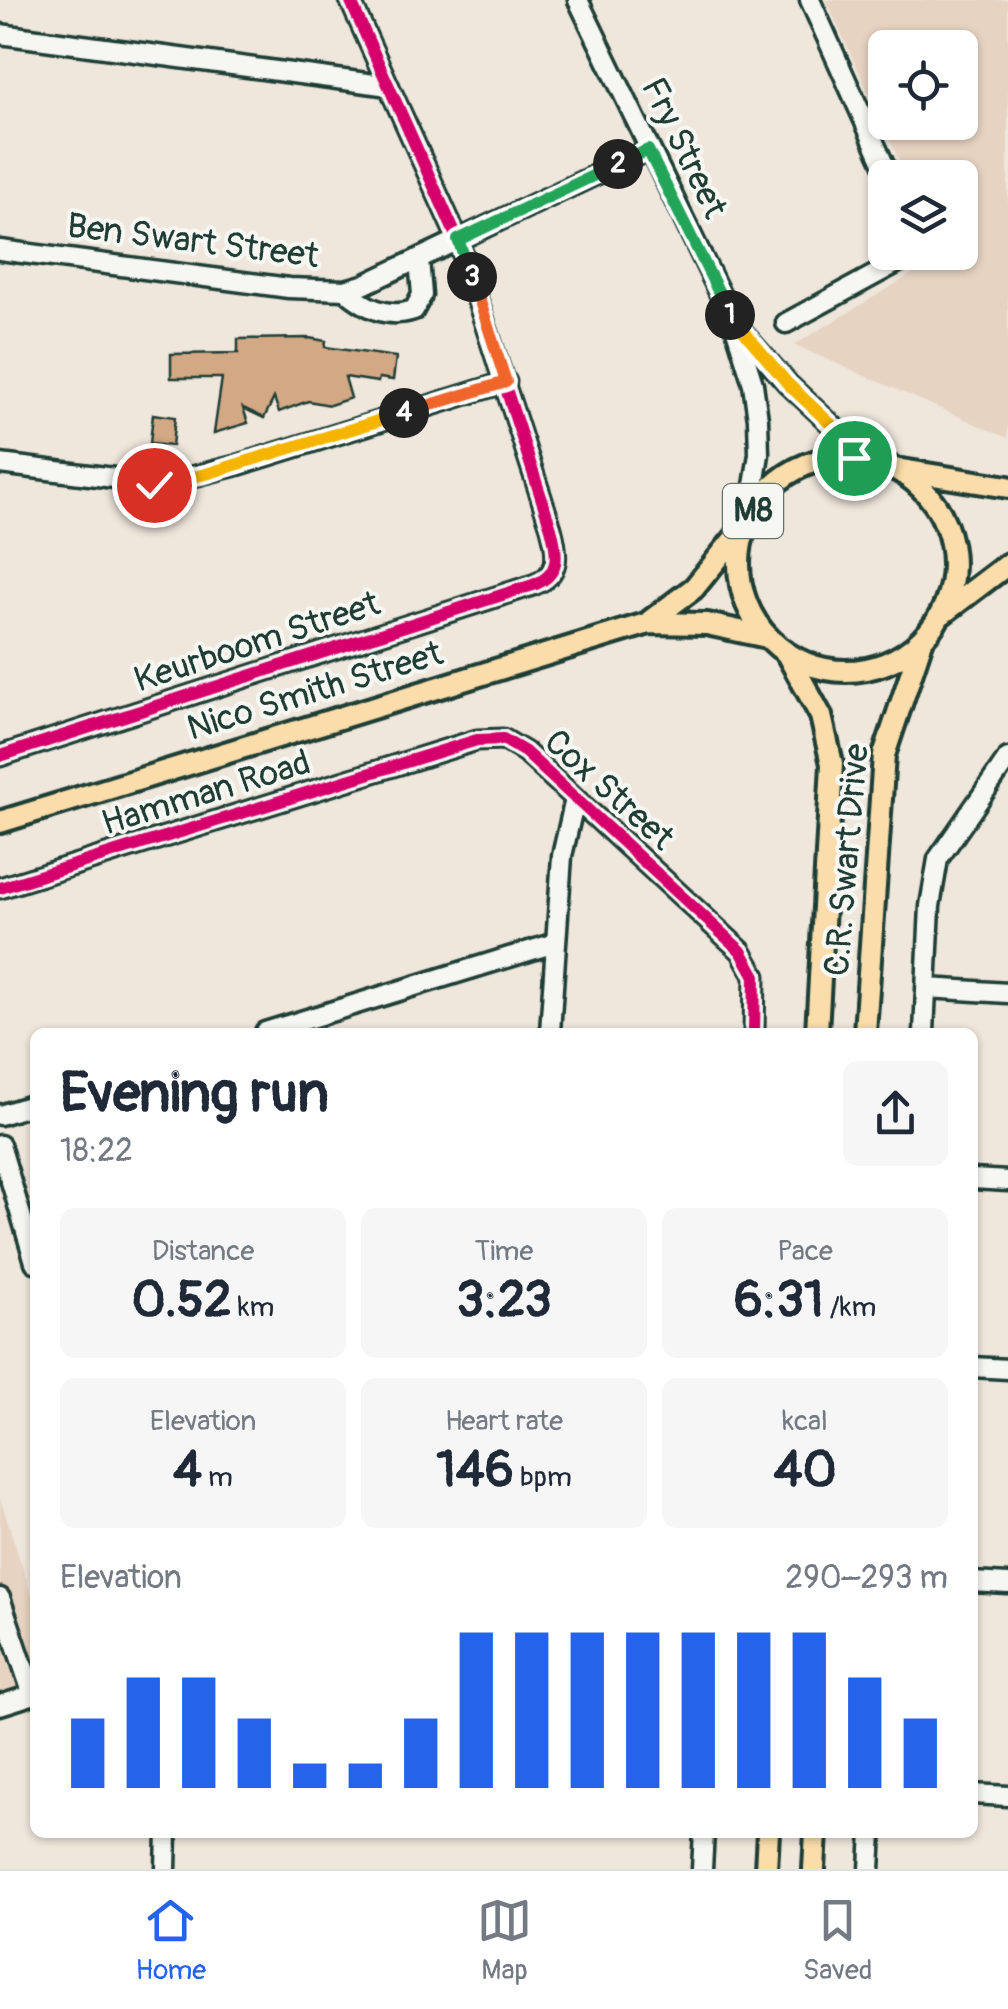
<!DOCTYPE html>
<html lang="en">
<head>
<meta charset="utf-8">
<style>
	:root { --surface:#fff; --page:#f6f6f7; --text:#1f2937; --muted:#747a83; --line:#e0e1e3; --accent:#2563eb }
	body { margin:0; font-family:Pangolin,sans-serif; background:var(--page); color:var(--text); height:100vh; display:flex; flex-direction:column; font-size:38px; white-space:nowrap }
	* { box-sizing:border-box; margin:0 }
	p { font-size:32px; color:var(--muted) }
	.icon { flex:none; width:55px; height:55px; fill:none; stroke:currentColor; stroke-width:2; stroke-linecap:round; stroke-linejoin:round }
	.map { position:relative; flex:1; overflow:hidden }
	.panel { position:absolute; left:30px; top:1028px; width:948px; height:810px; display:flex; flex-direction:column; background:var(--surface); border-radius:15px; box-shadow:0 2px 8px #0004 }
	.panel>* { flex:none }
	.tools { position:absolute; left:868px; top:30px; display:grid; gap:20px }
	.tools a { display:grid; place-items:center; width:110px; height:110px; border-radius:15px; background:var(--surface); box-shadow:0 2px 8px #0004; font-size:50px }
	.pin { position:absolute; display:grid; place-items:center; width:85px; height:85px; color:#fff; margin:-42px; border:5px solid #fff; border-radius:50%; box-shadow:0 2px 10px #0007 }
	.km { position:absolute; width:50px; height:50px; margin:-25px; border-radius:50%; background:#222; color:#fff; font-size:28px; line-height:50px; text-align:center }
	.round { display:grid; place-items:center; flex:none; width:105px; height:105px; border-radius:15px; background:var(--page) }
	.summary { display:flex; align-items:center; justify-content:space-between; height:170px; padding:0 30px }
	h1 { font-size:55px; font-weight:700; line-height:75px }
	.stats { display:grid; grid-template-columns:repeat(3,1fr); gap:15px; height:170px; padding:10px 30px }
	.stats div { display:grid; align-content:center; border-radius:15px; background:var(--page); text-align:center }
	.stats b { font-size:50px; font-weight:700 }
	.stats small { font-size:28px; font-weight:400 }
	.stats p { font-size:28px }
	.chart { height:280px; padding:20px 30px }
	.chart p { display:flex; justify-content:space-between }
	.chart svg { width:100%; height:180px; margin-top:10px; stroke:var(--accent); stroke-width:6 }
	.tab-bar { display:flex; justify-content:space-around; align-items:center; height:140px; border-top:2px solid var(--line); background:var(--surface); font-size:28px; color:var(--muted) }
	.tab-bar a { display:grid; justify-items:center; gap:5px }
	.tab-bar .on { color:var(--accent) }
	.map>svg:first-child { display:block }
	.built { fill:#e7d3c2; fill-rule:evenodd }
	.building { fill:#d3a884; stroke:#1f3d34; stroke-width:2.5 }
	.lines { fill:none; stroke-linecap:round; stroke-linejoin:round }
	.minor-casing { stroke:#1f3d34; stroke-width:25 }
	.major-casing { stroke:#1f3d34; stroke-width:28 }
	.minor { stroke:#f6f6f2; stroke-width:18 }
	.major { stroke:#faddab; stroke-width:20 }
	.cycleway-casing { stroke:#f6f6f2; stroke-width:19 }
	.cycleway { stroke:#d6006c; stroke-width:12 }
	.split-1-casing { stroke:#fff; stroke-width:20 }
	.split-2-casing { stroke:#fff; stroke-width:20 }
	.split-3-casing { stroke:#fff; stroke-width:20 }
	.split-4-casing { stroke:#fff; stroke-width:20 }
	.split-5-casing { stroke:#fff; stroke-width:20 }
	.split-1 { stroke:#f5b400; stroke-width:12 }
	.split-2 { stroke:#22a559; stroke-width:12 }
	.split-3 { stroke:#22a559; stroke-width:12 }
	.split-4 { stroke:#f0652b; stroke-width:12 }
	.split-5 { stroke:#f5b400; stroke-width:12 }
	.labels { text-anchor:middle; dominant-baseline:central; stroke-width:8; stroke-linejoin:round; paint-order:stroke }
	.shield { fill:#f6f6f2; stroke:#60746d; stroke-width:2.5 }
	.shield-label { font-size:32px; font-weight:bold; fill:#1f3d34 }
	.street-label { font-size:35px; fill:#1f3d34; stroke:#f6f6f2 }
</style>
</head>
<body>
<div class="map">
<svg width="1008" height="1869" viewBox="0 0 1008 1869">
	<rect width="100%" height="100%" fill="#efe6dc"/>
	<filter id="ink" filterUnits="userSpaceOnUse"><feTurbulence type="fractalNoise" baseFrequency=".01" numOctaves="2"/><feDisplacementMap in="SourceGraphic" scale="20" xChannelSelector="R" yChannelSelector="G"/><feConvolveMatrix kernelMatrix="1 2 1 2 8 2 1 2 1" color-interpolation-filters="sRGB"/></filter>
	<g filter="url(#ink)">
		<path class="built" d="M826,0H1008V438L794,345L942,256L941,253L960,252V178L907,177ZM885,48H960V122H885Z
			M0,1498L35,1606V1687L0,1698Z"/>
		<path class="building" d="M309,338L326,341L325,347L396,357L393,380L379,378L378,382L345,377L351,398L330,405L308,401L279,412L274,398L264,418L243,408L248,423L214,433L222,378H171V354L238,353V339Z
			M153,414L175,417L172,446L150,444Z"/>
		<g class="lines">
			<defs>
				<path id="minor" d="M578,0L734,323L753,384L758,419L759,454L749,518
					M810,0L890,178
					M0,34L389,86
					M0,250L289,288L345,290L363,285L648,150
					M345,290C366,308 387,319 414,310L422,295L419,259
					M786,323L902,260L909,252
					M741,331L788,384L869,460
					M0,464L163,484L238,465L506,382
					M0,756L533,585C561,575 558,554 551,528L458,240L350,0
					M0,888L477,740L503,739L525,752L741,951L755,976L754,1032
					M927,988L1008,993
					M265,1032L555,943
					M550,1032L562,856L575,799
					M924,1032L930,906L938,859L1008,758
					M0,1115L35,1104
					M0,1145L35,1262
					M972,1179L1008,1181
					M972,1367L1008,1369
					M972,1582L1008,1584
					M0,1598L33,1695
					M0,1705L35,1694
					M972,1794L1008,1796
					M166,1869L167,1832
					M702,1869L704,1832
					M870,1869L872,1832"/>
				<path id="major" d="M739 564a107 107 0 1 1 214 0a107 107 0 1 1-214 0Z
					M902,470L1008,487
					M942,614L1008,564
					M650,621L694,588L742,529
					M787,654L821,716L832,764L817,1032
					M0,822L649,623L707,624L767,637
					M865,1032L884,755L922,641
					M766,1869L768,1832
					M814,1869L816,1832"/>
			</defs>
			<use href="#minor" class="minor-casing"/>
			<use href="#major" class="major-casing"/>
			<use href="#minor" class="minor"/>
			<use href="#major" class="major"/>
			<defs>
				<path id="cycleway" d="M0,756L533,585C561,575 558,554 551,528L458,240L350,0
					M0,888L477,740L503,739L525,752L741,951L755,976L754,1032"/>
			</defs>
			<use href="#cycleway" class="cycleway-casing"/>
			<use href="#cycleway" class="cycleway"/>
		</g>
	</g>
	<g class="lines" filter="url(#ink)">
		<defs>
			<path id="split-1" d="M730,315L788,384L869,460L854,458"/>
			<path id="split-2" d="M618,164L648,150L730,315"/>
			<path id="split-3" d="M472,277L458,240L618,164"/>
			<path id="split-4" d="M404,413L506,382L472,277"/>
			<path id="split-5" d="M154,485L206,474L404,413"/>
		</defs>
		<use href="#split-1" class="split-1-casing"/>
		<use href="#split-2" class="split-2-casing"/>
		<use href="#split-3" class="split-3-casing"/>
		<use href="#split-4" class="split-4-casing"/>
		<use href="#split-5" class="split-5-casing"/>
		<use href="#split-1" class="split-1"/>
		<use href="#split-2" class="split-2"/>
		<use href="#split-3" class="split-3"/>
		<use href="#split-4" class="split-4"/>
		<use href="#split-5" class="split-5"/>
	</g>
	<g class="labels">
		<rect class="shield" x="723" y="484" width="60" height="54" rx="8"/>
		<g class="shield-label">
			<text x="753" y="511">M8</text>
		</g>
		<g class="street-label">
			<text transform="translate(684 148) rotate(64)">Fry Street</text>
			<text transform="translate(193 241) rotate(7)">Ben Swart Street</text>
			<text transform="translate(257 642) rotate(-18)">Keurboom Street</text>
			<text transform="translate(315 691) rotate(-17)">Nico Smith Street</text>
			<text transform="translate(609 790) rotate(42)">Cox Street</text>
			<text transform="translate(206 793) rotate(-17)">Hamman Road</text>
			<text transform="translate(847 860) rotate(-85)">C.R. Swart Drive</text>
		</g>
	</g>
</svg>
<div class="tools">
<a><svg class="icon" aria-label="locate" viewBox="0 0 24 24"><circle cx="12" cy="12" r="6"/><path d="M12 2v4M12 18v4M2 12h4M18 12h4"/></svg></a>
<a><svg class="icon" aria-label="layers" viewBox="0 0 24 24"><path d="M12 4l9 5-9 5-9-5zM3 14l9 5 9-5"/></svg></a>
</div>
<div class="pin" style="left:854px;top:458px;background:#1e9e55"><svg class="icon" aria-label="arrive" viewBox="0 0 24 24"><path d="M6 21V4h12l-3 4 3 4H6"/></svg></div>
<div class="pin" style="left:154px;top:485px;background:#d93025"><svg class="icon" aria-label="check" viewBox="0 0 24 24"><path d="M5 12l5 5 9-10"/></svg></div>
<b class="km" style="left:730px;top:315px">1</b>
<b class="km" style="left:618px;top:164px">2</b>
<b class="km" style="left:472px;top:277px">3</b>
<b class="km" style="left:404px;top:413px">4</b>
<section class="panel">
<div class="summary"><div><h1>Evening run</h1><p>18:22</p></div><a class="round"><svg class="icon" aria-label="share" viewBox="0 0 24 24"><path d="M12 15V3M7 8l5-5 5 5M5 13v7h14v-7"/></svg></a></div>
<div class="stats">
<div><p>Distance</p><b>0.52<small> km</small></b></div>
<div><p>Time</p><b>3:23</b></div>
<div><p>Pace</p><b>6:31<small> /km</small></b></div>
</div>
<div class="stats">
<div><p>Elevation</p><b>4<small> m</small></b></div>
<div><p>Heart rate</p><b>146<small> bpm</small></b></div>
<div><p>kcal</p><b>40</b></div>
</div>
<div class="chart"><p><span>Elevation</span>290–293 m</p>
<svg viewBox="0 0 160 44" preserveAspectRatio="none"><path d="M5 44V27M15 44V17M25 44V17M35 44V27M45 44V38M55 44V38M65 44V27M75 44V6M85 44V6M95 44V6M105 44V6M115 44V6M125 44V6M135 44V6M145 44V17M155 44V27"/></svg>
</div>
</section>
</div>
<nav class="tab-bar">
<a class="on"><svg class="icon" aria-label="home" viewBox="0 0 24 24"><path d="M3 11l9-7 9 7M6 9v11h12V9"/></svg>Home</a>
<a><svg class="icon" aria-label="map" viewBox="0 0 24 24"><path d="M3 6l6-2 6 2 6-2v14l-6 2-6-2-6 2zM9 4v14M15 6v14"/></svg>Map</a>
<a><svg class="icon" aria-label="saved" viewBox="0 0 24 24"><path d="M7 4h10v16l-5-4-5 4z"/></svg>Saved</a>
</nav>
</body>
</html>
